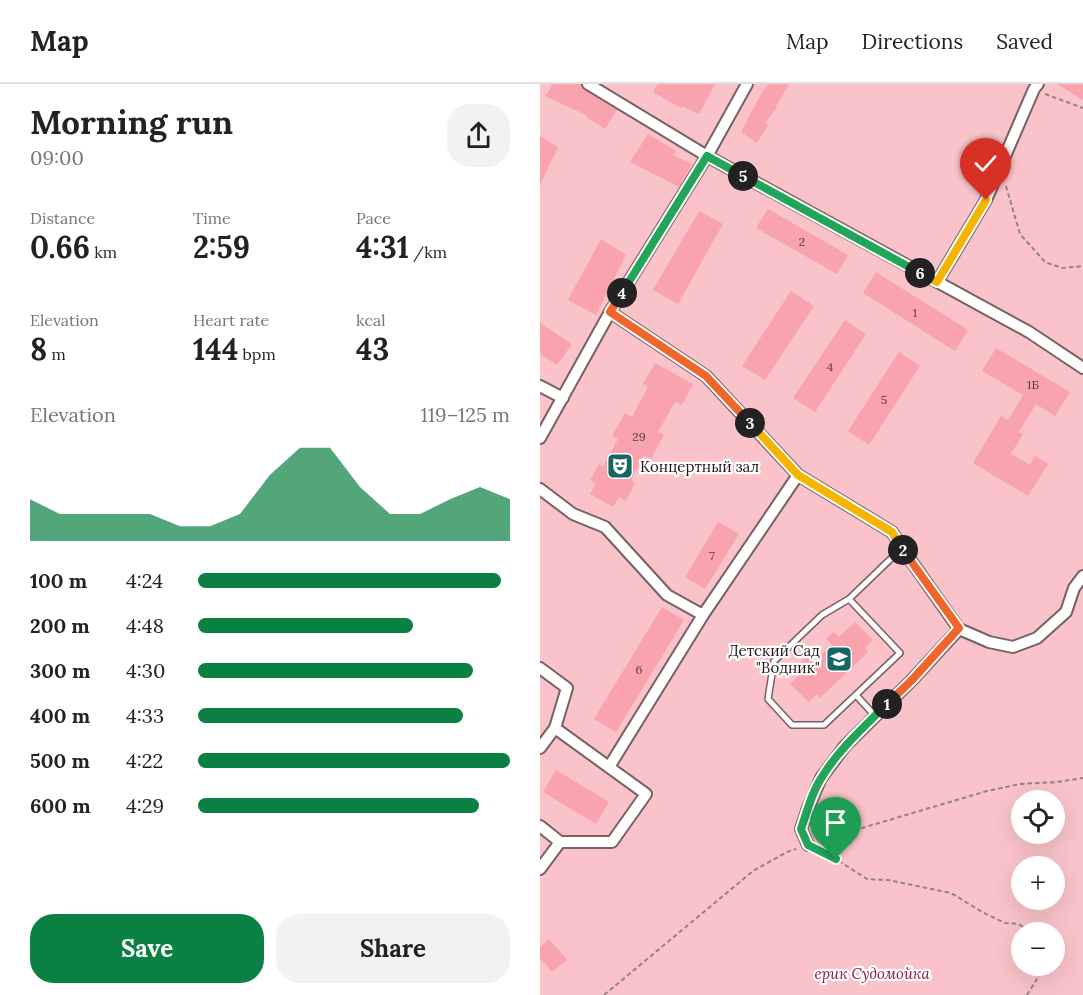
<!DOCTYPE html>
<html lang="en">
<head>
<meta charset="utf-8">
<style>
	:root { --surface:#fff; --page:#f2f2f2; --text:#222; --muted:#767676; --line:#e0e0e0; --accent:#0b8043 }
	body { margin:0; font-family:Lora,serif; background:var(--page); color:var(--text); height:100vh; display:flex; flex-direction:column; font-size:22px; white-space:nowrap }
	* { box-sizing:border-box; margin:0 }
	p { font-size:20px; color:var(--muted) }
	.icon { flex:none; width:33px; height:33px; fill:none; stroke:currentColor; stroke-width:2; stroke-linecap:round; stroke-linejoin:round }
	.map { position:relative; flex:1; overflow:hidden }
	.drawer { display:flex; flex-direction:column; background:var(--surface); width:540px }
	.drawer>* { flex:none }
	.fabs { position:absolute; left:471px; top:706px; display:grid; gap:12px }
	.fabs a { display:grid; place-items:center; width:54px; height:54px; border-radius:50%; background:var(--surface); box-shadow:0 6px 24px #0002; font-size:30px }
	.pin { position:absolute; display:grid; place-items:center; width:51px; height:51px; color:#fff; margin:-62px -26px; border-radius:50% 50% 50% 0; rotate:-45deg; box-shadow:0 0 6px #0007 }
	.pin .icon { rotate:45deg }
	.km { position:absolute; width:30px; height:30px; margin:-15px; border-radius:50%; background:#222; color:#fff; font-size:16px; line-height:30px; text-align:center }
	.round { display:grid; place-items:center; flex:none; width:63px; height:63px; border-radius:24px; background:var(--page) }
	.overview { display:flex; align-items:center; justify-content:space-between; height:102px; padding:0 30px }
	h1 { font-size:33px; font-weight:800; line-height:45px }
	.stats { display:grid; grid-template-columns:repeat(3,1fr); gap:9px; height:102px; padding:6px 30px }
	.stats div { display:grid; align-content:center }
	.stats b { font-size:30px; font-weight:800 }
	.stats small { font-size:16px; font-weight:400 }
	.stats p { font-size:16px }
	.chart { height:168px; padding:12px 30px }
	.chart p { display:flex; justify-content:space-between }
	.chart svg { width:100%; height:108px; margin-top:6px; fill:var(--accent); opacity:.7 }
	.cta { display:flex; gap:12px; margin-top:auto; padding:12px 30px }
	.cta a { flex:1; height:69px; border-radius:24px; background:var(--accent); color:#fff; font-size:24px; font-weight:800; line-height:69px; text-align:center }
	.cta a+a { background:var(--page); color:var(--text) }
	ul { padding:0 30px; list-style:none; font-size:20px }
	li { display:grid; grid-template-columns:96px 72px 1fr; align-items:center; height:45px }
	li i { height:15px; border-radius:8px; background:var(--accent) }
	header { display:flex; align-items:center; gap:36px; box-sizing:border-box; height:84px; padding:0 30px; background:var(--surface); border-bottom:2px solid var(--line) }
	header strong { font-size:28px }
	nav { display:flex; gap:33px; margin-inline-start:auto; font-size:21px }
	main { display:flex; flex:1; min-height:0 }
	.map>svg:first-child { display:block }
	.green { fill:#f9c3c9; fill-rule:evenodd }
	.building { fill:#f8a3ae }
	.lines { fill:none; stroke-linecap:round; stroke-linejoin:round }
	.lane-casing { stroke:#766163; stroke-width:8 }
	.street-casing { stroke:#766163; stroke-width:14 }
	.path { stroke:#938384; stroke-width:2; stroke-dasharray:4.5 3; stroke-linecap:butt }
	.lane { stroke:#fff; stroke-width:5 }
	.street { stroke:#fff; stroke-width:10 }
	.split-1-casing { stroke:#fff; stroke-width:12 }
	.split-2-casing { stroke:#fff; stroke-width:12 }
	.split-3-casing { stroke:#fff; stroke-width:12 }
	.split-4-casing { stroke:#fff; stroke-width:12 }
	.split-5-casing { stroke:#fff; stroke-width:12 }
	.split-6-casing { stroke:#fff; stroke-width:12 }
	.split-7-casing { stroke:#fff; stroke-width:12 }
	.split-1 { stroke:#22a559; stroke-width:8 }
	.split-2 { stroke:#f0652b; stroke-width:8 }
	.split-3 { stroke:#f5b400; stroke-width:8 }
	.split-4 { stroke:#f0652b; stroke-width:8 }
	.split-5 { stroke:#22a559; stroke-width:8 }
	.split-6 { stroke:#22a559; stroke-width:8 }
	.split-7 { stroke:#f5b400; stroke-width:8 }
	.labels { text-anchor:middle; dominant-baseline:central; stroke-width:4.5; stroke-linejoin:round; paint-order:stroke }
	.number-label { font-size:12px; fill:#553a3d }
	.poi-label { font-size:15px; fill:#1f1717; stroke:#fff; text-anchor:start }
	.park-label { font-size:15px; font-style:italic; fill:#91173a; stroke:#fff }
</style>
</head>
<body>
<header>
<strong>Map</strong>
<nav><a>Map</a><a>Directions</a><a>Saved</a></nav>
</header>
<main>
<section class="drawer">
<div class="overview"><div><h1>Morning run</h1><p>09:00</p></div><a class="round"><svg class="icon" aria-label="share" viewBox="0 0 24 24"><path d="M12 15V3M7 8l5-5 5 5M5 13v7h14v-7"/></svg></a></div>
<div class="stats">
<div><p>Distance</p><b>0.66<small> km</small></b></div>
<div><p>Time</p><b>2:59</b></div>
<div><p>Pace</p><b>4:31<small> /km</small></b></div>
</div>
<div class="stats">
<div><p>Elevation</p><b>8<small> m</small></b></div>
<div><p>Heart rate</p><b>144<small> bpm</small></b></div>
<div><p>kcal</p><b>43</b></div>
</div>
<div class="chart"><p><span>Elevation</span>119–125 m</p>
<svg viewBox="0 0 160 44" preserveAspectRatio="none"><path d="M0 44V27L10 33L20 33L30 33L40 33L50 38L60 38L70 33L80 17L90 6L100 6L110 22L120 33L130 33L140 27L150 22L160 27V44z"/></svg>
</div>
<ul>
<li><b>100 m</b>4:24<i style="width:97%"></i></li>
<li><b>200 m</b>4:48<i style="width:69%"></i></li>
<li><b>300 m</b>4:30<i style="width:88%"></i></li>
<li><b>400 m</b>4:33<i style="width:85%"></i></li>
<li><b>500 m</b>4:22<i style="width:100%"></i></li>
<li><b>600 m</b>4:29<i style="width:90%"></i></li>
</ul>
<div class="cta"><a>Save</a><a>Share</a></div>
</section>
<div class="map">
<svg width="543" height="911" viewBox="0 0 543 911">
	<rect width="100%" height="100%" fill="#fee6e8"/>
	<path class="green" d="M0,0H543V911H0ZM482,717H514V750H482ZM482,783H514V816H482ZM482,849H514V882H482Z"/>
	<path class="building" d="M13,0H41L44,6L77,26L65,45L46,33V31L5,12Z
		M118,0H175L159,30L142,22L141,24L113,8Z
		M228,0H249L236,22L237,23L225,39L228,41L217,59L201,48L220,12Z
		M517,0H543V16Z
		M108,50L136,67L133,71L152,80L139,103L90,78Z
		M0,52L18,63L0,101Z
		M228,125L308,171L297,190L216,144Z
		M159,127L183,140L138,220L113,206Z
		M61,155L86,171L56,231L28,216Z
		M336,188L428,246L415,267L323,209Z
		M251,207L274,222L225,296L202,282Z
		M305,236L326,250L275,328L253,314Z
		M0,239L32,260L17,281L0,270Z
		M456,264L530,308L515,332L496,320L479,348L483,350L471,370L490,381L495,372L508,380L488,412L433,379L461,332L468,336L483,311L442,287Z
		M359,268L380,282L329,361L308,347Z
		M115,279L153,300L142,321L135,318L118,348L124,351L111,375L104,371L91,396L95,399L86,417L79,413L73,423L50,410L56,400L50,396L59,380L63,383L78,355L72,352L85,329L92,333L108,303L103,300Z
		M178,438L199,450L165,505L145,493Z
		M122,523L144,536L76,648L54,635Z
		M315,538L333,556L325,564L328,568L280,614L277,610L269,618L250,600L265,585L260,579L267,572L273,578L292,561L286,555L294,548L299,553Z
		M16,686L69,718L56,740L3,708Z
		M9,855L27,876L12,888L0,874V863Z"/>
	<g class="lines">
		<defs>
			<path id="lane" d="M309,515L282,531L234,577L228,615L252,641H284L360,569L309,515L362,464
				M316,611L335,632"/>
			<path id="street" d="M48,0L167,72L489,248L543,284
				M397,198L446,116L494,5L498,0
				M70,228L166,292L258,391L352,448L362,464L419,545L449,558L473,563L497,554L526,528L534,504L543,492
				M0,302L23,314
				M0,354L70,228L167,72L207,0
				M0,405L33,430L65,443L127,511L163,531
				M0,584L27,604L15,644L0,664
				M69,683L163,531L258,391
				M0,742L20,758H72L106,710L15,644
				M268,761L261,745L268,724L281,694L305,662L372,596L419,545
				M0,785L20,758"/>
		</defs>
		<use href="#lane" class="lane-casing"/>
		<use href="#street" class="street-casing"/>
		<path class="path" d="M505,10L543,24
			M466,102L480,150L505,178L522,184L543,182
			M278,757L447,707L480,700L517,698L543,694
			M279,766L296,775L327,795L348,796L411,809L444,829L465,839L478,840L495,849
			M64,911L213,787L247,768L256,765
			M487,911L505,882"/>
		<use href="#lane" class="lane"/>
		<use href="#street" class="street"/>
	</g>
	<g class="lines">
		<defs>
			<path id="split-1" d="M296,775L268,761L261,745C267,727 272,708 282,693C299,665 324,643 347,620"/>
			<path id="split-2" d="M347,620L372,596L419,544L363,466"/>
			<path id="split-3" d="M210,339L258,391L352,448L363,466"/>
			<path id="split-4" d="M82,209L70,228L166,292L210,339"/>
			<path id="split-5" d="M82,209L167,72L203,92"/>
			<path id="split-6" d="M203,92L380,189"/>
			<path id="split-7" d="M380,189L397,198L446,116"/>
		</defs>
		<use href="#split-1" class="split-1-casing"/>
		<use href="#split-2" class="split-2-casing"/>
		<use href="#split-3" class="split-3-casing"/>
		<use href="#split-4" class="split-4-casing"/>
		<use href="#split-5" class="split-5-casing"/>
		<use href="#split-6" class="split-6-casing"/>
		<use href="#split-7" class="split-7-casing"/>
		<use href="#split-1" class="split-1"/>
		<use href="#split-2" class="split-2"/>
		<use href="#split-3" class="split-3"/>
		<use href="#split-4" class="split-4"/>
		<use href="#split-5" class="split-5"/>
		<use href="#split-6" class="split-6"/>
		<use href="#split-7" class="split-7"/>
	</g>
	<defs>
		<symbol id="theatre-square" viewBox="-11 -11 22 22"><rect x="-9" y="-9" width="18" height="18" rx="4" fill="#186663" stroke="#fff"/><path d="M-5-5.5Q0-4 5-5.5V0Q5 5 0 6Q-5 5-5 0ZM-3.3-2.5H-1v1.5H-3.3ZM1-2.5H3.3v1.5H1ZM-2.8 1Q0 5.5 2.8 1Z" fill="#fff"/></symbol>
		<symbol id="school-square" viewBox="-11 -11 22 22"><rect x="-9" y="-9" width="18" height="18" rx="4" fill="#186663" stroke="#fff"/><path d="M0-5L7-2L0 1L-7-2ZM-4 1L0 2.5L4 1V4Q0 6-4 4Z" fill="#fff"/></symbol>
	</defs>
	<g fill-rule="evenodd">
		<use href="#theatre-square" x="65" y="367" width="30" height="30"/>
		<use href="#school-square" x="284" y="560" width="30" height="30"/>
	</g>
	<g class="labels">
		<g class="number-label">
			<text x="262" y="157">2</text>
			<text x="375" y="228">1</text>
			<text x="290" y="282">4</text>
			<text x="493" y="300">1Б</text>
			<text x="344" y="315">5</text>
			<text x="99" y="352">29</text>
			<text x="172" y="471">7</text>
			<text x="99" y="585">6</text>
		</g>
		<g class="poi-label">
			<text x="100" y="382">Концертный зал</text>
			<text x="280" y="566" text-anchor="end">Детский Сад<tspan x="280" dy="17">"Водник"</tspan></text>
		</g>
		<g class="park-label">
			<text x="332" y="889">ерик Судомойка</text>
		</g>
	</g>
</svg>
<div class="fabs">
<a><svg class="icon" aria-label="locate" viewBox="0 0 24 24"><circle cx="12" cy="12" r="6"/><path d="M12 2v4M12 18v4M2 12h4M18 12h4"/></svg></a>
<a>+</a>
<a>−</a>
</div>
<div class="pin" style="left:296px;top:775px;background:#1e9e55"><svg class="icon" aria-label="arrive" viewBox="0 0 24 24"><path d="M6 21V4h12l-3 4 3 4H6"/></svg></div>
<div class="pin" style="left:446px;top:116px;background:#d93025"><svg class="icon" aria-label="check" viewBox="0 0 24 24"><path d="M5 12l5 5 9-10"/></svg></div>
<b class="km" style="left:347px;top:620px">1</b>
<b class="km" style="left:363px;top:466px">2</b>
<b class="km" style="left:210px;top:339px">3</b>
<b class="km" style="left:82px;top:209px">4</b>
<b class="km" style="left:203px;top:92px">5</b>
<b class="km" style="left:380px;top:189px">6</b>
</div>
</main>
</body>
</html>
